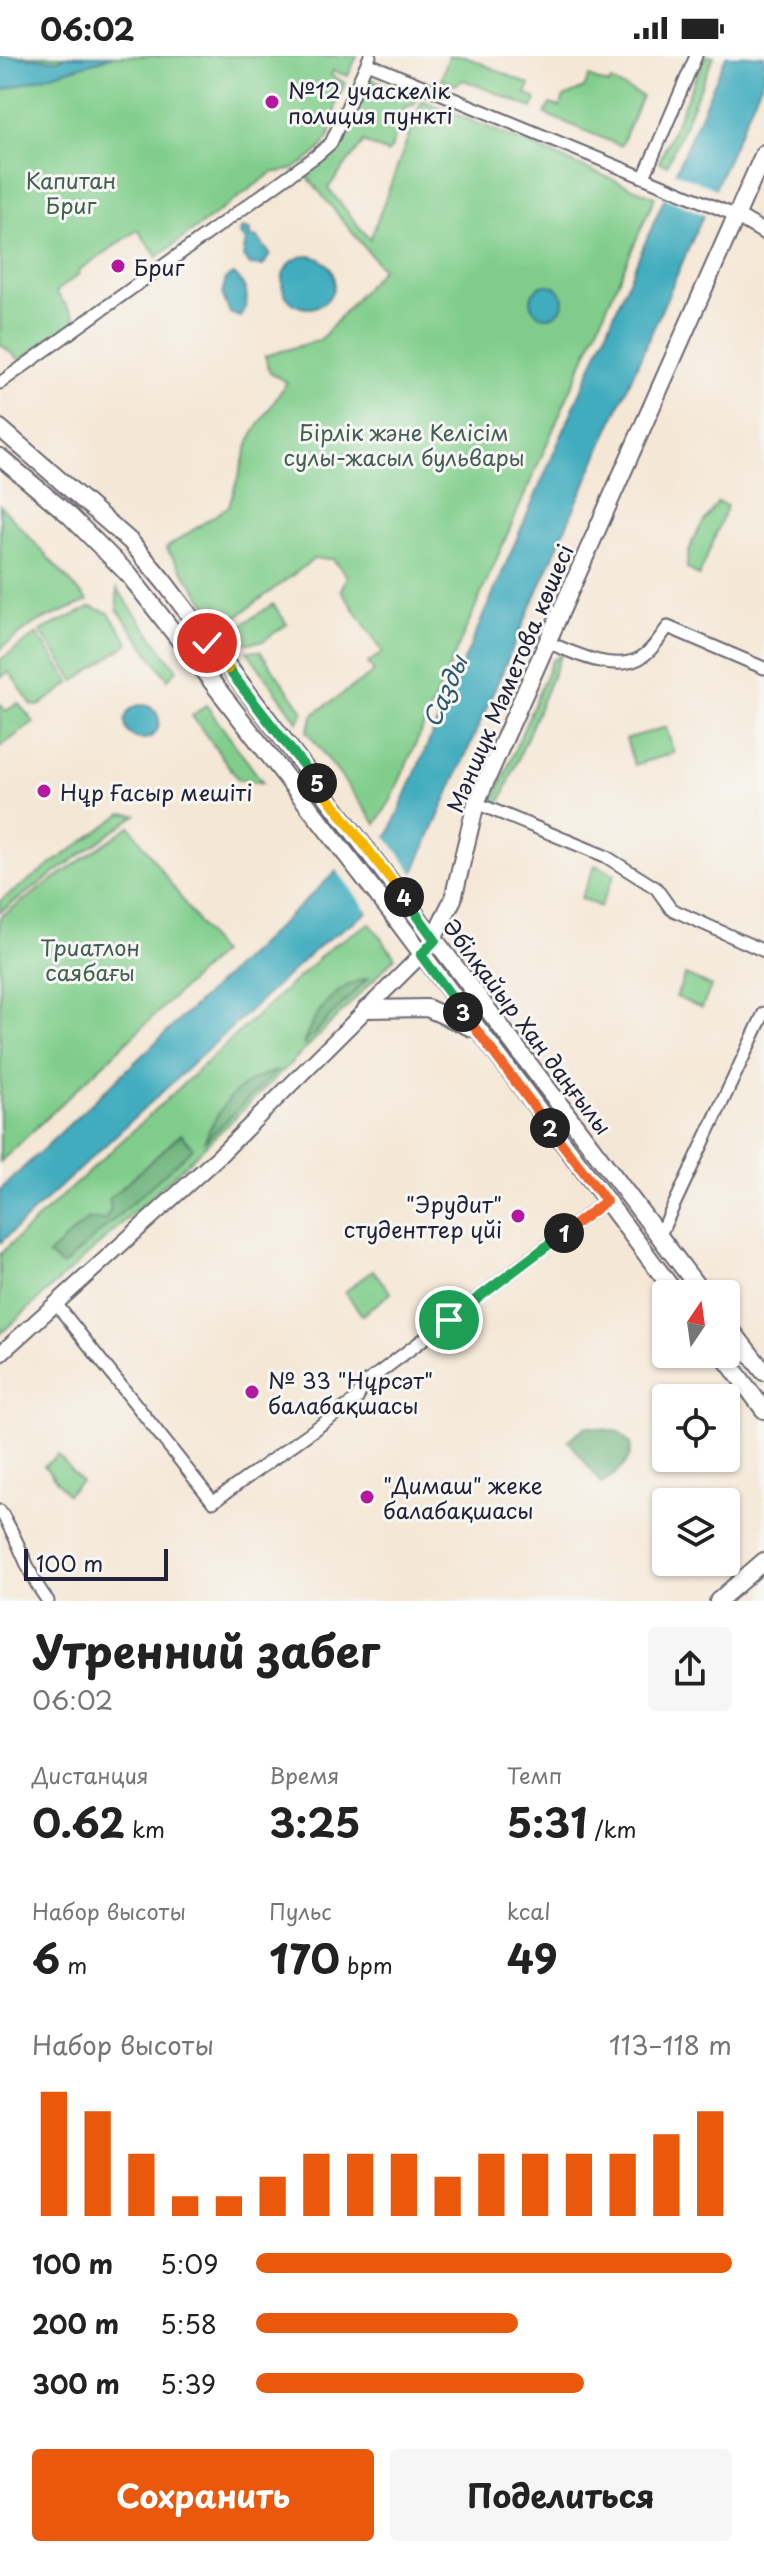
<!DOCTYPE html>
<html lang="ru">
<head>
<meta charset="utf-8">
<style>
	:root { --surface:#fff; --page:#f6f6f6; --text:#222; --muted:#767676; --accent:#ea580c }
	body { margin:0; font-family:"Playpen Sans",sans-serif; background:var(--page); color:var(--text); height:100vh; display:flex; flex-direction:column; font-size:30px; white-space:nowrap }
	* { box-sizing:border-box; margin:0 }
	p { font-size:26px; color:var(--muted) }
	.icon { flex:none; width:44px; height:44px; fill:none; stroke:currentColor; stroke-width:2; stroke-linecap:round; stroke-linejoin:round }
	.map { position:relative; height:1545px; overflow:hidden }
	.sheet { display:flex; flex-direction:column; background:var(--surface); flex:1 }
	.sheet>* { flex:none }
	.needle { width:52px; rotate:13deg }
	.tools { position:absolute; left:652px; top:1224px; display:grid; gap:16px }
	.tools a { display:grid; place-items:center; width:88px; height:88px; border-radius:8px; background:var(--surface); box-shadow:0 2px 6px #0004; font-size:40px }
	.scale { position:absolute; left:24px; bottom:20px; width:144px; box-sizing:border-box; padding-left:8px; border:4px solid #22223b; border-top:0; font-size:22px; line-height:28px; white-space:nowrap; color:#22223b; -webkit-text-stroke:6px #f6f6f2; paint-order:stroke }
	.pin { position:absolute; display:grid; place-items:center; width:68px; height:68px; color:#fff; margin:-34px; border:4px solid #fff; border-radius:50%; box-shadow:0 2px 8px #0007 }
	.km { position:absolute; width:40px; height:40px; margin:-20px; border-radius:50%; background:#222; color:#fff; font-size:22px; line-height:40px; text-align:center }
	.round { display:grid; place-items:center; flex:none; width:84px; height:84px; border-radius:8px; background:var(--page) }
	.headline { display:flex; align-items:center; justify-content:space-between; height:136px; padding:0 32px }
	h1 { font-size:44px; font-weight:700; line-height:60px }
	.stats { display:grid; grid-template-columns:repeat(3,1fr); gap:12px; height:136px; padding:8px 32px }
	.stats div { display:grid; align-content:center }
	.stats b { font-size:40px; font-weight:700 }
	.stats small { font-size:22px; font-weight:400 }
	.stats p { font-size:22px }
	.chart { height:224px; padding:16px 32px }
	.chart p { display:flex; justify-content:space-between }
	.chart svg { width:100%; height:144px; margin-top:8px; stroke:var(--accent); stroke-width:6 }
	.button { display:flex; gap:16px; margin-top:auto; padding:16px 32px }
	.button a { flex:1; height:92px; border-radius:8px; background:var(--accent); color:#fff; font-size:32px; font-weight:700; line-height:92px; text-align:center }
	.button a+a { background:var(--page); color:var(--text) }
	ul { padding:0 32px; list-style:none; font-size:26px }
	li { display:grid; grid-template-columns:128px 96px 1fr; align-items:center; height:60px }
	li i { height:20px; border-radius:10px; background:var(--accent) }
	.status { display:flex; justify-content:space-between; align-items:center; height:56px; padding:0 40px; background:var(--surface); direction:ltr }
	.status svg { height:22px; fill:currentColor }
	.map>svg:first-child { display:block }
	.green { fill:#80cd8b; stroke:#517863; stroke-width:2 }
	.forest { fill:#68b077; stroke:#456959; stroke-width:2 }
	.water { fill:#3facbe; stroke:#30677c; stroke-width:2 }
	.pier { fill:#f5e7d5 }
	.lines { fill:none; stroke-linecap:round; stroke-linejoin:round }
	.minor-casing { stroke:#6c6771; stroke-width:15 }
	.tertiary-casing { stroke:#6c6771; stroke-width:18 }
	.secondary-casing { stroke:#6c6771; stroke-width:20 }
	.minor { stroke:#fff; stroke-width:11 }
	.tertiary { stroke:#fff; stroke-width:14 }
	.secondary { stroke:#fff; stroke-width:16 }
	.split-1-casing { stroke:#fff; stroke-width:16 }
	.split-2-casing { stroke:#fff; stroke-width:16 }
	.split-3-casing { stroke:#fff; stroke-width:16 }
	.split-4-casing { stroke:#fff; stroke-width:16 }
	.split-5-casing { stroke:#fff; stroke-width:16 }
	.split-6-casing { stroke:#fff; stroke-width:16 }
	.split-7-casing { stroke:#fff; stroke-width:16 }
	.split-1 { stroke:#22a559; stroke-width:10 }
	.split-2 { stroke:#f0652b; stroke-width:10 }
	.split-3 { stroke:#f0652b; stroke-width:10 }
	.split-4 { stroke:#22a559; stroke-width:10 }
	.split-5 { stroke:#f5b400; stroke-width:10 }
	.split-6 { stroke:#22a559; stroke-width:10 }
	.split-7 { stroke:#f5b400; stroke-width:10 }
	.poi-dot { fill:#b5179e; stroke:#f6f6f2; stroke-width:3 }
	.labels { text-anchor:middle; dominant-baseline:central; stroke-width:6; stroke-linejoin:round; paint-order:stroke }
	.poi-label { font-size:22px; fill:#22223b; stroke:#f6f6f2; text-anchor:start }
	.park-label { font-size:22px; fill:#435e57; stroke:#f6f6f2 }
	.street-label { font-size:22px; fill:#22223b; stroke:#f6f6f2 }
	.water-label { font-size:24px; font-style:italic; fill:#2e596f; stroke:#f6f6f2 }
</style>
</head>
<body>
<div class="status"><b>06:02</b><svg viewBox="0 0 49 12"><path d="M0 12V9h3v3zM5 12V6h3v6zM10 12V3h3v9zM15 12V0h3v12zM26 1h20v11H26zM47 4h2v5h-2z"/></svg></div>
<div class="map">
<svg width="764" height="1545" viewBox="0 0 764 1545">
	<rect width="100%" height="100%" fill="#f6f6f2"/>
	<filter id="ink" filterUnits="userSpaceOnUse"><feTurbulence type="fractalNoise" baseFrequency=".0125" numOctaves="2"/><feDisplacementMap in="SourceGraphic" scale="16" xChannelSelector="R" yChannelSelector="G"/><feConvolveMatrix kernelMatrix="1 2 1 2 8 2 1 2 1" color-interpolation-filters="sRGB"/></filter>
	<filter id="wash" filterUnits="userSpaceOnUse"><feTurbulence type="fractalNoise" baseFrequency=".006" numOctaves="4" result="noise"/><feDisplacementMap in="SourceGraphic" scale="32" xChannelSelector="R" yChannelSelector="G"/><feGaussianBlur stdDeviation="1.8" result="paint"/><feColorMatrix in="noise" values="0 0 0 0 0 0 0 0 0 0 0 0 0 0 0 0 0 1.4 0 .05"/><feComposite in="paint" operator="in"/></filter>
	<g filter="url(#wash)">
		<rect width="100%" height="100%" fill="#f5e7d5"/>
		<path class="green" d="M0,0H357L348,20L333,15L331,19L345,27L335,51L336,63L325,64L314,59L312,62L331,73C326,95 295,118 273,116L157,201L138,174L78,215L79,218L56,236L77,264L20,304L0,288Z
			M449,0H465L530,29L526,38L536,43L532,52L464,24L455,29L441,23Z
			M705,0H714L667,109L659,106Z
			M367,21L417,41L414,49L405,51L391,93L387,97L364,86L328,132L370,184L422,44L655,141L391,744L376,768L307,675L314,658L374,616L368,607L383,596L341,534L347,520L333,503H314L223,571L166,492L229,450L250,383L287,326L270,317L265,300L320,284L382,213L304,117L339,88Z
			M589,21L609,29L611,25L642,40L621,90L545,58L550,48L560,51L564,41L584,32Z
			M718,446L727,450L699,520L687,512C686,488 704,464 718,446Z
			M0,449L88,545L35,567L0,593Z
			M117,533L177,614L168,623L117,553Z
			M273,548L287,568L263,585L239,588L231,576Z
			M91,551L109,557L129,587L75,625L40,575Z
			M37,578L71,627L39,650L32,649L9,616L0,622V604Z
			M247,595H260L303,655L298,666Z
			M561,599L498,752L494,744L552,605Z
			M18,647L34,666L0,691V648L6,655Z
			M206,649L263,727L238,723L192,660Z
			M666,671L674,697L634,709L626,683Z
			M123,757L136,759L0,856V845Z
			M130,770L220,897L0,1106V861Z
			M595,809L615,818L600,851L581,842Z
			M370,867L395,901C269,1034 136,1156 0,1278V1198L332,890Z
			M685,919L711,930L702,952L676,941Z
			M373,1214L391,1237L362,1259L345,1236Z
			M58,1399L81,1426L67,1438L44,1410Z"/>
		<path class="forest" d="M368,922L303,989C314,956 333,930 368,922Z
			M277,1015L204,1086C218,1051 238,1024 277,1015Z
			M181,1078L193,1092L63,1210L48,1199L88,1163L105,1164L111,1153L109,1143Z
			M587,1370L619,1376L631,1388C632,1408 616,1417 602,1428L568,1384Z"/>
		<path class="water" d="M0,0L58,4L66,0H114L0,35Z
			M726,0H764V21L415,814L362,860L321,888L0,1187V1134L342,810L388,780Z
			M242,172L250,174V181L258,182L270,198L263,210L250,209L243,201L246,184L239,178Z
			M282 226a26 26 0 1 1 52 0a26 26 0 1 1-52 0Z
			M234,218C248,230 251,246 240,261L230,257L222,238L226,222Z
			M531 245a16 16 0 1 1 32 0a16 16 0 1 1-32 0Z
			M125 666a17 17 0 1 1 34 0a17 17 0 1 1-34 0Z"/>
		<path class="pier" d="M672,115L718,134L707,160L661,140Z
			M384,778L415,819L370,858L335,812Z"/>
	</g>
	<g filter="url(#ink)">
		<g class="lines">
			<defs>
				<path id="minor" d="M367,7L737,160
					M644,121L696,0
					M0,327L316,100L331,87L370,0
					M547,586C572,596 611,616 638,603C651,597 660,581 668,571L764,612
					M476,747L605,800L656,832L671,853L764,895
					M659,1181L764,957
					M57,1249L213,1446L357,1343L363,1329L606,1145
					M0,1455C20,1484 26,1517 48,1545"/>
				<path id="tertiary" d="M737,160L764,176
					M0,1298L218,1101L421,899"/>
				<path id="secondary" d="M0,372L131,486L165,527L703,1238
					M0,401L69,459L129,519L393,859L676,1238
					M430,889L453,843L476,747L764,97
					M366,953L427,952L472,972
					M726,1267L764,1316
					M722,1298L764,1354
					M718,1545L764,1505"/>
			</defs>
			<use href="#minor" class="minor-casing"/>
			<use href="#tertiary" class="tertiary-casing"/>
			<use href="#secondary" class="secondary-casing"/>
			<use href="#minor" class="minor"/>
			<use href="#tertiary" class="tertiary"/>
			<use href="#secondary" class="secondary"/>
		</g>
	</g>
	<g class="lines" filter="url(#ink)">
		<defs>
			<path id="split-1" d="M449,1264L564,1177"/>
			<path id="split-2" d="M550,1072L606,1145L564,1177"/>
			<path id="split-3" d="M463,956L550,1072"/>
			<path id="split-4" d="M404,841L435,884L421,899L463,956"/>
			<path id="split-5" d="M317,727L404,841"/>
			<path id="split-6" d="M228,613L317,727"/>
			<path id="split-7" d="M207,587L228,613"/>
		</defs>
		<use href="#split-1" class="split-1-casing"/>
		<use href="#split-2" class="split-2-casing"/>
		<use href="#split-3" class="split-3-casing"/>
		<use href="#split-4" class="split-4-casing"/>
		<use href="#split-5" class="split-5-casing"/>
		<use href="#split-6" class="split-6-casing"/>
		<use href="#split-7" class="split-7-casing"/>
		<use href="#split-1" class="split-1"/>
		<use href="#split-2" class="split-2"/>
		<use href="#split-3" class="split-3"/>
		<use href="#split-4" class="split-4"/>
		<use href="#split-5" class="split-5"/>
		<use href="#split-6" class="split-6"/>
		<use href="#split-7" class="split-7"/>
	</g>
	<g class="poi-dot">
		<circle cx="272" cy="46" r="8"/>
		<circle cx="118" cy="210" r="8"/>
		<circle cx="44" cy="735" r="8"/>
		<circle cx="518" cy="1160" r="8"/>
		<circle cx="252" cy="1336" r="8"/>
		<circle cx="367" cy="1441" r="8"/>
	</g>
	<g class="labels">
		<g class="poi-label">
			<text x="288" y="33">№12 учаскелік<tspan x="288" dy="25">полиция пункті</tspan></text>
			<text x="134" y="210">Бриг</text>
			<text x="60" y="735">Нұр Ғасыр мешіті</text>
			<text x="502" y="1147" text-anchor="end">"Эрудит"<tspan x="502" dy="25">студенттер үйі</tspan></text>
			<text x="268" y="1323">№ 33 "Нұрсәт"<tspan x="268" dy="25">балабақшасы</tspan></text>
			<text x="383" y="1428">"Димаш" жеке<tspan x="383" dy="25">балабақшасы</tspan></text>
		</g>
		<g class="park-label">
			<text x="71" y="123">Капитан<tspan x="71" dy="25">Бриг</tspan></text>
			<text x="404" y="375">Бірлік және Келісім<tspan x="404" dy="25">сулы-жасыл бульвары</tspan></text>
			<text x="90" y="890">Триатлон<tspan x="90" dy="25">саябағы</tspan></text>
		</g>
		<g class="street-label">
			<text transform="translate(509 622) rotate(-67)">Мәншүк Мәметова көшесі</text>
			<text transform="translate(528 970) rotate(53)">Әбілқайыр Хан даңғылы</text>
		</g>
		<g class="water-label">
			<text transform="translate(444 635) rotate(-66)">Сазды</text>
		</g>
	</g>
</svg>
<div class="tools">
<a><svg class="needle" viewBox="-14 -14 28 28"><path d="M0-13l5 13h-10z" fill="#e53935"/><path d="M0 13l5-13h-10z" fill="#767676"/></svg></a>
<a><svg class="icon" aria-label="locate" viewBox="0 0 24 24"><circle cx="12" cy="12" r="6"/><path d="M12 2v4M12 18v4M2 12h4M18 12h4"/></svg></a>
<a><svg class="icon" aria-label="layers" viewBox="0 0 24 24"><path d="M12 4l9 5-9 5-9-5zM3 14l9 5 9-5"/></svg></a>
</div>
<div class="scale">100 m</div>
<div class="pin" style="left:449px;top:1264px;background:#1e9e55"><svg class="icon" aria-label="arrive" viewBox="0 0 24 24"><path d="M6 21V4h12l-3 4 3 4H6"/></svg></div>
<div class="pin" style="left:207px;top:587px;background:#d93025"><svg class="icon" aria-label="check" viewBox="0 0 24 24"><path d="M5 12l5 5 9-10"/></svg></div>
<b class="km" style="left:564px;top:1177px">1</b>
<b class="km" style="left:550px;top:1072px">2</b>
<b class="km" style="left:463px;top:956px">3</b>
<b class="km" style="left:404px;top:841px">4</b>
<b class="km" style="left:317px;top:727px">5</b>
</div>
<section class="sheet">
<div class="headline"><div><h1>Утренний забег</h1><p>06:02</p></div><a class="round"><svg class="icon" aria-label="share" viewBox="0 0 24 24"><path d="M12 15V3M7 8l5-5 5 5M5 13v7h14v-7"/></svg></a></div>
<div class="stats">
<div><p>Дистанция</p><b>0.62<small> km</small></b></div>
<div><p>Время</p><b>3:25</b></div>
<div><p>Темп</p><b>5:31<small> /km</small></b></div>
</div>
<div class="stats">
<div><p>Набор высоты</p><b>6<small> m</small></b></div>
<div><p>Пульс</p><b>170<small> bpm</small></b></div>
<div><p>kcal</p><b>49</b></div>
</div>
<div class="chart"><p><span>Набор высоты</span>113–118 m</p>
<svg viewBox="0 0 160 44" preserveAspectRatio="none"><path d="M5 44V6M15 44V12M25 44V25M35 44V38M45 44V38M55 44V32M65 44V25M75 44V25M85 44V25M95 44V32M105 44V25M115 44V25M125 44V25M135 44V25M145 44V19M155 44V12"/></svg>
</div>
<ul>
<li><b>100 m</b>5:09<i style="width:100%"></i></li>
<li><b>200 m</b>5:58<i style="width:55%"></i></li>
<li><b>300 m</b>5:39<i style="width:69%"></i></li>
</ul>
<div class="button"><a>Сохранить</a><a>Поделиться</a></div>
</section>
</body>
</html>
